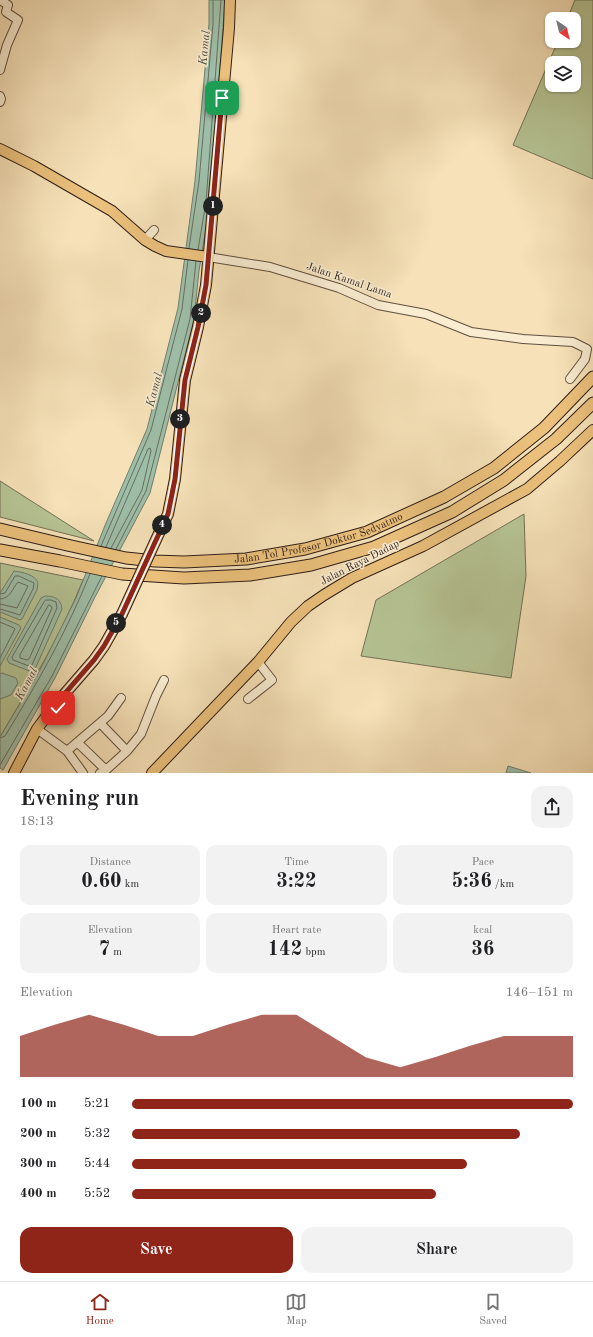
<!DOCTYPE html>
<html lang="en">
<head>
<meta charset="utf-8">
<style>
	:root { --surface:#fff; --page:#f2f2f2; --text:#202124; --muted:#757577; --line:#e0e0e0; --accent:#8f2418 }
	body { margin:0; font-family:"Old Standard TT",serif; background:var(--page); color:var(--text); height:100vh; display:flex; flex-direction:column; font-size:15px; white-space:nowrap }
	* { box-sizing:border-box; margin:0 }
	p { font-size:13px; color:var(--muted) }
	.icon { flex:none; width:22px; height:22px; fill:none; stroke:currentColor; stroke-width:2; stroke-linecap:round; stroke-linejoin:round }
	.map { position:relative; height:773px; overflow:hidden }
	.drawer { display:flex; flex-direction:column; background:var(--surface); flex:1 }
	.drawer>* { flex:none }
	.needle { width:26px; rotate:145deg }
	.controls { position:absolute; left:545px; top:12px; display:grid; gap:8px }
	.controls a { display:grid; place-items:center; width:36px; height:36px; border-radius:8px; background:var(--surface); box-shadow:0 1px 3px #0004; font-size:20px }
	.pin { position:absolute; display:grid; place-items:center; width:34px; height:34px; color:#fff; margin:-17px; border-radius:8px; box-shadow:0 2px 6px #0006 }
	.km { position:absolute; width:20px; height:20px; margin:-10px; border-radius:50%; background:#222; color:#fff; font-size:11px; line-height:20px; text-align:center }
	.round { display:grid; place-items:center; flex:none; width:42px; height:42px; border-radius:12px; background:var(--page) }
	.overview { display:flex; align-items:center; justify-content:space-between; height:68px; padding:0 20px }
	h1 { font-size:22px; font-weight:700; line-height:30px }
	.metrics { display:grid; grid-template-columns:repeat(3,1fr); gap:6px; height:68px; padding:4px 20px }
	.metrics div { display:grid; align-content:center; border-radius:10px; background:var(--page); text-align:center }
	.metrics b { font-size:20px; font-weight:700 }
	.metrics small { font-size:11px; font-weight:400 }
	.metrics p { font-size:11px }
	.chart { height:112px; padding:8px 20px }
	.chart p { display:flex; justify-content:space-between }
	.chart svg { width:100%; height:72px; margin-top:4px; fill:var(--accent); opacity:.7 }
	.button { display:flex; gap:8px; margin-top:auto; padding:8px 20px }
	.button a { flex:1; height:46px; border-radius:12px; background:var(--accent); color:#fff; font-size:16px; font-weight:700; line-height:46px; text-align:center }
	.button a+a { background:var(--page); color:var(--text) }
	ul { padding:0 20px; list-style:none; font-size:13px }
	li { display:grid; grid-template-columns:64px 48px 1fr; align-items:center; height:30px }
	li i { height:10px; border-radius:5px; background:var(--accent) }
	.tabs { display:flex; justify-content:space-around; align-items:center; height:56px; border-top:1px solid var(--line); background:var(--surface); font-size:11px; color:var(--muted) }
	.tabs a { display:grid; justify-items:center; gap:2px }
	.tabs .current { color:var(--accent) }
	.map>svg:first-child { display:block }
	.green { fill:#b6c494; stroke:#727156; fill-rule:evenodd }
	.water { fill:#9ebea8; stroke:#717e6e }
	.lines { fill:none; stroke-linecap:round; stroke-linejoin:round }
	.shore { stroke:#666e60; stroke-width:1 }
	.minor-casing { stroke:#604f3f; stroke-width:10 }
	.major-casing { stroke:#2e1e17; stroke-width:12 }
	.highway-casing { stroke:#2e1e17; stroke-width:13 }
	.minor { stroke:#f9ecd1; stroke-width:8 }
	.major { stroke:#ebc07c; stroke-width:10 }
	.highway { stroke:#ebc07c; stroke-width:11 }
	.major-bridge-casing { stroke:#2e1e17; stroke-width:12; stroke-linecap:butt }
	.major-bridge { stroke:#ebc07c; stroke-width:10 }
	.route-casing { stroke:#fff; stroke-width:8 }
	.route { stroke:#8f2418; stroke-width:5 }
	.labels { text-anchor:middle; dominant-baseline:central; stroke-width:3; stroke-linejoin:round; paint-order:stroke }
	.street-label { font-size:11px; fill:#2e1e17; stroke:#f9ecd1 }
	.water-label { font-size:12px; font-style:italic; fill:#504e42; stroke:#f9ecd1 }
</style>
</head>
<body>
<div class="map">
<svg width="593" height="773" viewBox="0 0 593 773">
	<rect width="100%" height="100%" fill="#f6e1b8"/>
	<filter id="stains"><feTurbulence type="fractalNoise" baseFrequency=".005" numOctaves="4"/><feColorMatrix values="0 0 0 0 .2 0 0 0 0 .09 0 0 0 0 .02 0 0 0 .5 -.17"/></filter>
	<radialGradient id="worn" r=".72"><stop offset=".6" stop-color="#630" stop-opacity="0"/><stop offset="1" stop-color="#630" stop-opacity=".3"/></radialGradient>
	<path class="green" d="M575,0H593V179L513,145L558,41H574V19H567ZM552,63H574V85H552Z
		M0,481L94,541L0,517Z
		M524,514L526,576L511,678L361,656L376,600Z
		M0,563L83,580C61,635 30,686 0,737Z"/>
	<path class="water" d="M209,0H225L210,202L199,271L194,319L150,493L95,597L55,678L3,770L0,768V737L40,670L76,598L106,523L147,429L178,308L195,181L209,24Z
		M14,571C22,572 36,575 38,583L37,590L22,619L20,620L0,612V593Z
		M45,596C55,596 61,599 62,609L35,669L32,672L9,663L7,659L41,598Z
		M0,617L19,625L21,628L0,666Z
		M2,673L16,678L18,683L11,695L0,699V674Z
		M508,766L531,773H506Z"/>
	<g class="lines">
		<path class="shore" d="M189,248L199,181L213,24V0
			M198,250L206,202L221,0
			M101,546L151,430L182,309L188,260
			M106,547L148,449L150,448L151,451L142,490L111,548
			M116,549L146,491L190,319L196,261
			M0,594L5,593L15,576H19L34,583L33,589L20,615L0,609
			M0,599C10,599 12,589 18,582L28,586L17,608L0,604
			M46,600H51L56,602L57,608L32,665L29,666L13,660L12,657L44,602Z
			M49,605L51,606L52,608L29,659L27,660L20,658V655Z
			M0,622L14,628L15,629L0,658
			M0,738L5,736C37,684 67,631 90,574
			M0,765L52,676L102,576"/>
		<defs>
			<path id="minor" d="M0,70L7,45L18,20L6,12L8,5L2,1L3,0
				M0,96L1,99L0,102
				M145,240L154,230
				M208,257L270,267L339,288L378,305L426,314L471,332L523,339L573,342L587,349L585,359L570,379
				M248,699L272,680L258,662
				M54,706L60,708L64,704
				M100,723L127,751
				M37,729L67,751L108,716L121,698
				M78,743L106,770
				M67,751L83,773
				M100,773L106,770L127,751L141,734L156,696L164,680"/>
			<path id="major" d="M0,149L34,166L112,211L145,240L155,246L166,251L208,257
				M160,531L168,514L175,479L185,380L198,327L206,285L229,28L230,0
				M14,773L37,729L54,706L94,660L104,646L122,614
				M152,773L258,662L291,622L308,606L324,595L352,578L423,546L527,489L560,461L593,430"/>
			<g id="highway">
				<path id="s1" d="M0,529L67,545L126,558L155,561L184,562L246,559L305,549L367,532L444,497L494,468L544,428L593,377"/>
				<path d="M0,550L60,561L122,574L184,578L250,575L311,565L374,547L452,512L504,480L556,439L593,403"/>
			</g>
		</defs>
		<use href="#minor" class="minor-casing"/>
		<use href="#major" class="major-casing"/>
		<use href="#highway" class="highway-casing"/>
		<use href="#minor" class="minor"/>
		<use href="#major" class="major"/>
		<use href="#highway" class="highway"/>
		<defs>
			<path id="major-bridge" d="M122,614L160,531"/>
		</defs>
		<use href="#major-bridge" class="major-bridge-casing"/>
		<use href="#major-bridge" class="major-bridge"/>
	</g>
	<g class="lines">
		<defs>
			<path id="route" d="M58,708L54,706L94,660L104,646L122,614L168,514L175,479L185,380L198,327L206,285L222,98"/>
		</defs>
		<use href="#route" class="route-casing"/>
		<use href="#route" class="route"/>
	</g>
	<g class="labels">
		<g class="street-label">
			<text transform="translate(349 281) rotate(19)">Jalan Kamal Lama</text>
			<text stroke="none"><textPath href="#s1" startOffset="325">Jalan Tol Profesor Doktor Sedyatmo</textPath></text>
			<text transform="translate(360 563) rotate(-27)">Jalan Raya Dadap</text>
		</g>
		<g class="water-label">
			<text transform="translate(205 48) rotate(-84)">Kamal</text>
			<text transform="translate(155 390) rotate(-75)">Kamal</text>
			<text transform="translate(27 684) rotate(-62)">Kamal</text>
		</g>
	</g>
	<rect width="100%" height="100%" filter="url(#stains)"/>
	<rect width="100%" height="100%" fill="url(#worn)"/>
</svg>
<div class="controls">
<a><svg class="needle" viewBox="-14 -14 28 28"><path d="M0-13l5 13h-10z" fill="#e53935"/><path d="M0 13l5-13h-10z" fill="#757577"/></svg></a>
<a><svg class="icon" aria-label="layers" viewBox="0 0 24 24"><path d="M12 4l9 5-9 5-9-5zM3 14l9 5 9-5"/></svg></a>
</div>
<div class="pin" style="left:222px;top:98px;background:#1e9e55"><svg class="icon" aria-label="arrive" viewBox="0 0 24 24"><path d="M6 21V4h12l-3 4 3 4H6"/></svg></div>
<div class="pin" style="left:58px;top:708px;background:#d93025"><svg class="icon" aria-label="check" viewBox="0 0 24 24"><path d="M5 12l5 5 9-10"/></svg></div>
<b class="km" style="left:213px;top:206px">1</b>
<b class="km" style="left:201px;top:313px">2</b>
<b class="km" style="left:180px;top:419px">3</b>
<b class="km" style="left:162px;top:525px">4</b>
<b class="km" style="left:116px;top:623px">5</b>
</div>
<section class="drawer">
<div class="overview"><div><h1>Evening run</h1><p>18:13</p></div><a class="round"><svg class="icon" aria-label="share" viewBox="0 0 24 24"><path d="M12 15V3M7 8l5-5 5 5M5 13v7h14v-7"/></svg></a></div>
<div class="metrics">
<div><p>Distance</p><b>0.60<small> km</small></b></div>
<div><p>Time</p><b>3:22</b></div>
<div><p>Pace</p><b>5:36<small> /km</small></b></div>
</div>
<div class="metrics">
<div><p>Elevation</p><b>7<small> m</small></b></div>
<div><p>Heart rate</p><b>142<small> bpm</small></b></div>
<div><p>kcal</p><b>36</b></div>
</div>
<div class="chart"><p><span>Elevation</span>146–151 m</p>
<svg viewBox="0 0 160 44" preserveAspectRatio="none"><path d="M0 44V19L10 12L20 6L30 12L40 19L50 19L60 12L70 6L80 6L90 19L100 32L110 38L120 32L130 25L140 19L150 19L160 19V44z"/></svg>
</div>
<ul>
<li><b>100 m</b>5:21<i style="width:100%"></i></li>
<li><b>200 m</b>5:32<i style="width:88%"></i></li>
<li><b>300 m</b>5:44<i style="width:76%"></i></li>
<li><b>400 m</b>5:52<i style="width:69%"></i></li>
</ul>
<div class="button"><a>Save</a><a>Share</a></div>
</section>
<nav class="tabs">
<a class="current"><svg class="icon" aria-label="home" viewBox="0 0 24 24"><path d="M3 11l9-7 9 7M6 9v11h12V9"/></svg>Home</a>
<a><svg class="icon" aria-label="map" viewBox="0 0 24 24"><path d="M3 6l6-2 6 2 6-2v14l-6 2-6-2-6 2zM9 4v14M15 6v14"/></svg>Map</a>
<a><svg class="icon" aria-label="saved" viewBox="0 0 24 24"><path d="M7 4h10v16l-5-4-5 4z"/></svg>Saved</a>
</nav>
</body>
</html>
